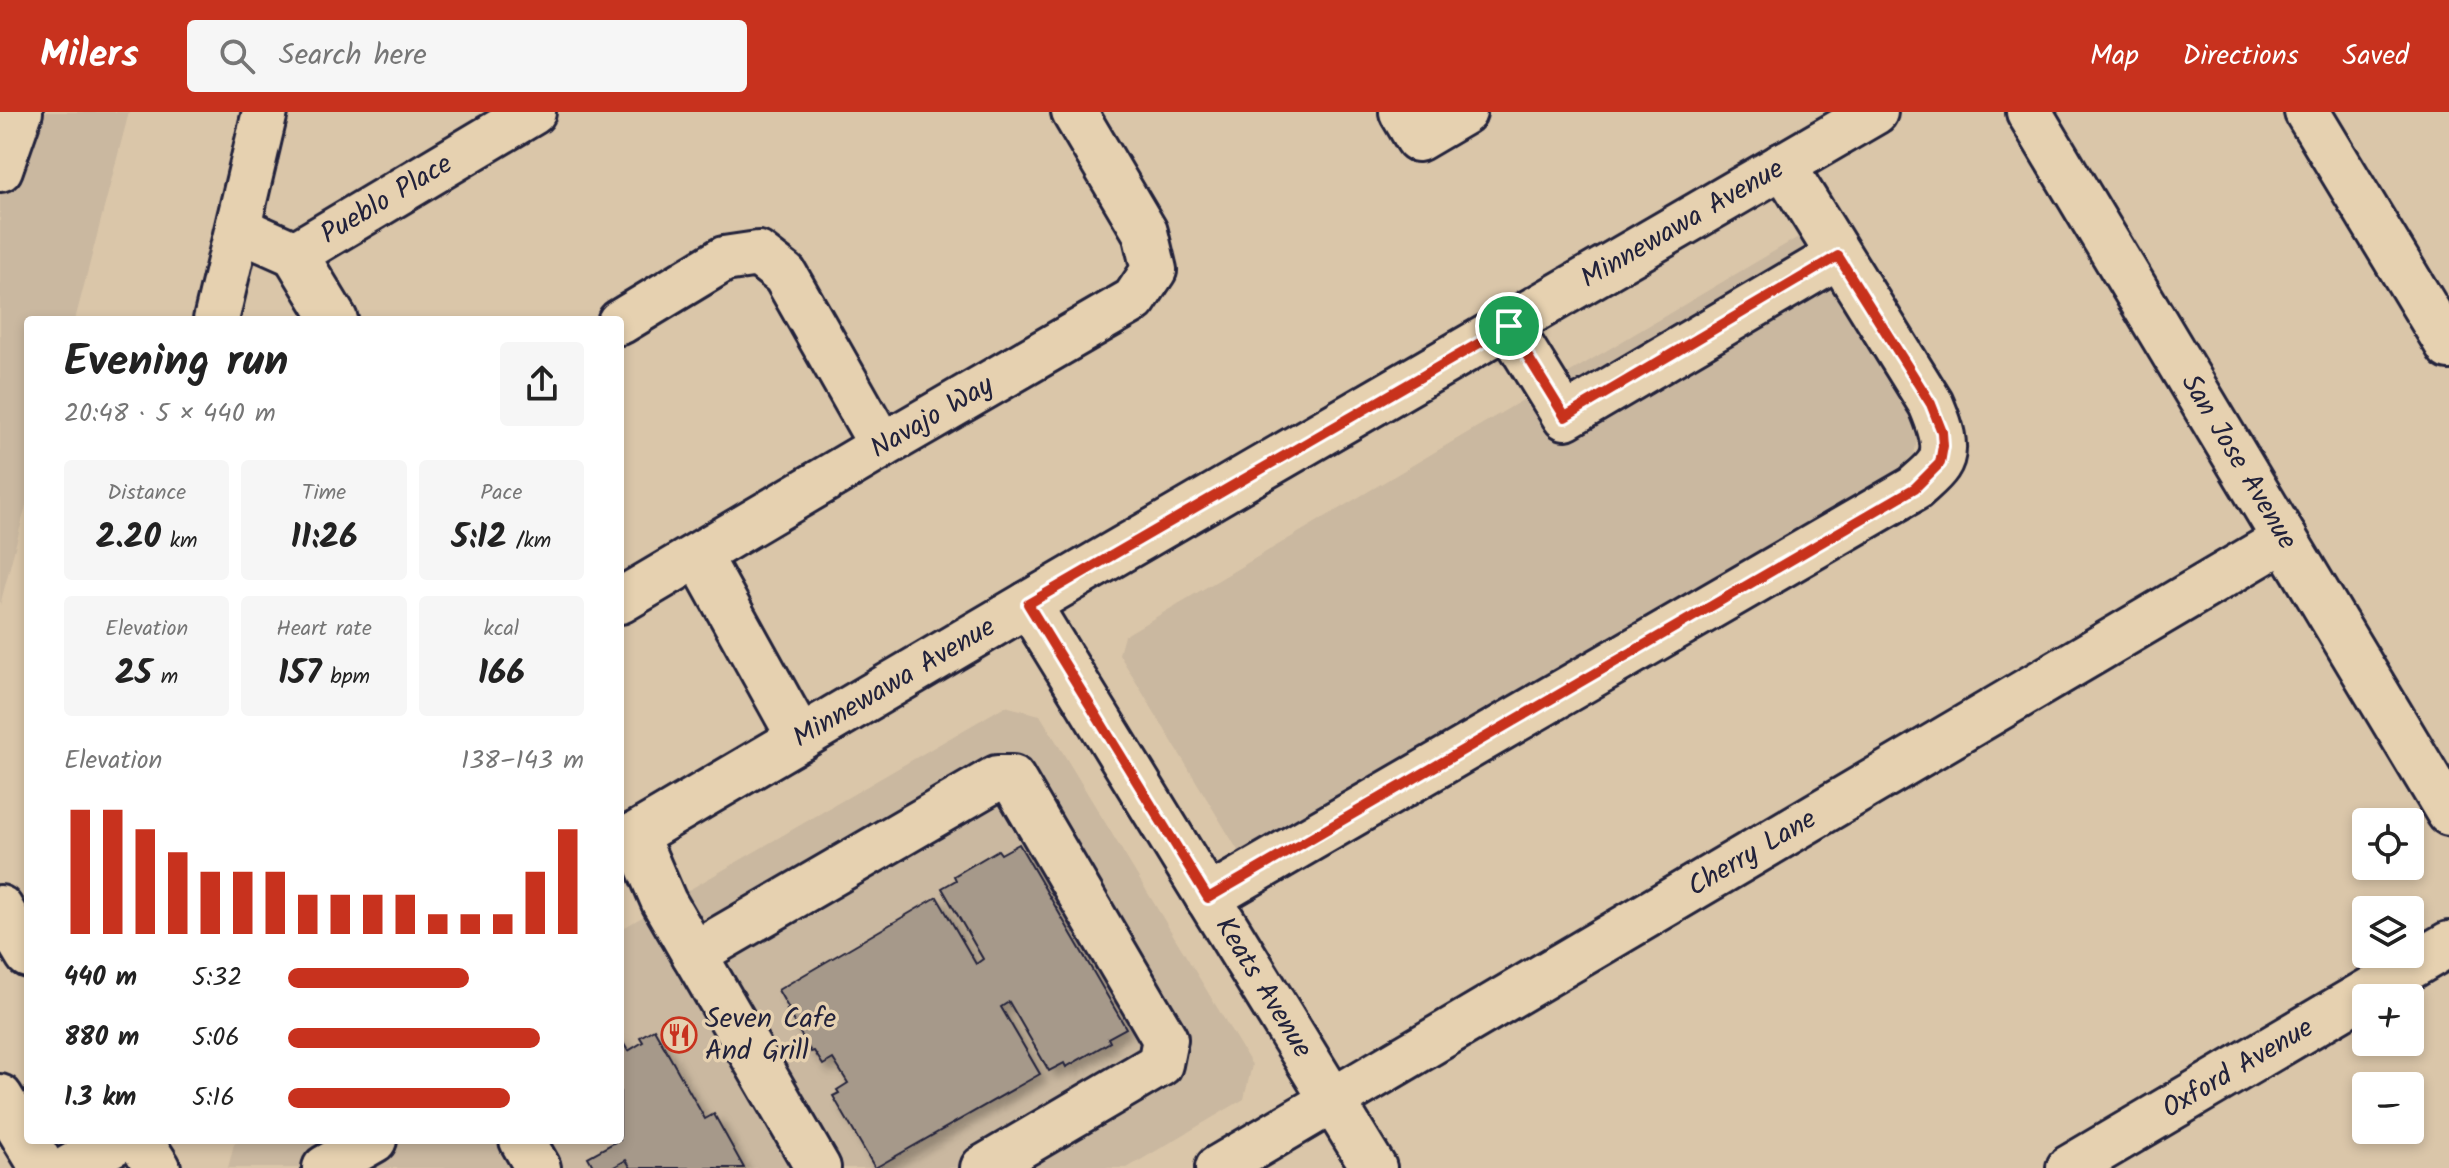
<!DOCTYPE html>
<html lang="en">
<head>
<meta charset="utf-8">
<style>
	:root { --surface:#fff; --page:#f6f6f6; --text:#222; --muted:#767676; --accent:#c8321e }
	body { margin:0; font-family:Kalam,sans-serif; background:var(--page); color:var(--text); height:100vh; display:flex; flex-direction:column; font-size:30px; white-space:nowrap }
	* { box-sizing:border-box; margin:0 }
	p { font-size:26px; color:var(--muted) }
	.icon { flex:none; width:44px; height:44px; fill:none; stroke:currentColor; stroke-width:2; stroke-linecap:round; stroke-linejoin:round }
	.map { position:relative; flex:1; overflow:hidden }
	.panel { position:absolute; left:24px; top:204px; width:600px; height:828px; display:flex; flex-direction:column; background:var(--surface); border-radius:8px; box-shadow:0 4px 12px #0003 }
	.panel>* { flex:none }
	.fabs { position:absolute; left:2352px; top:696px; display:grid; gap:16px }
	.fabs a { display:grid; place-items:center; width:72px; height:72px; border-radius:8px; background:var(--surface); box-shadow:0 4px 12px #0003; font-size:40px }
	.pin { position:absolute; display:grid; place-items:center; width:68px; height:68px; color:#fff; margin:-34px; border:4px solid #fff; border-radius:50%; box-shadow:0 2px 8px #0007 }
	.round { display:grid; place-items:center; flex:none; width:84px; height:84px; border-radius:8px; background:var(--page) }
	.summary { display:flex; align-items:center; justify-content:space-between; height:136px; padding:0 40px }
	h1 { font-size:44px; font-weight:600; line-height:60px }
	.metrics { display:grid; grid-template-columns:repeat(3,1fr); gap:12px; height:136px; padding:8px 40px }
	.metrics div { display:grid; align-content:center; border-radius:8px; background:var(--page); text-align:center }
	.metrics b { font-size:34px; font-weight:600 }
	.metrics small { font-size:22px; font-weight:400 }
	.metrics p { font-size:22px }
	.chart { height:224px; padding:16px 40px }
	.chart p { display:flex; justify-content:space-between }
	.chart svg { width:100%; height:144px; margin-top:8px; stroke:var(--accent); stroke-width:6 }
	ul { padding:0 40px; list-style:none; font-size:26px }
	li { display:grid; grid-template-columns:128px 96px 1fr; align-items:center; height:60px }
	li i { height:20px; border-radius:10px; background:var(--accent) }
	header { display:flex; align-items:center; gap:48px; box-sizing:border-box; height:112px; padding:0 40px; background:var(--accent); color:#fff }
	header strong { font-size:38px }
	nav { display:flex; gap:44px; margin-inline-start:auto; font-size:28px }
	.search { width:560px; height:72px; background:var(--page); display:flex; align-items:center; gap:20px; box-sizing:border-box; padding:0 28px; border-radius:8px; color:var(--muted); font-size:30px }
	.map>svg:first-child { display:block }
	.built { fill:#cab8a0 }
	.building { fill:#a6998a; stroke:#22223b; stroke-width:2; filter:url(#shadow) }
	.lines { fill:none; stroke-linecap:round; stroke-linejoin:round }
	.minor-casing { stroke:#22223b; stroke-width:50 }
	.major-casing { stroke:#22223b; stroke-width:50 }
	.minor { stroke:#e6d1b0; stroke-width:44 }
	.major { stroke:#e6d1b0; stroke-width:44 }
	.route-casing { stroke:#fff; stroke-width:16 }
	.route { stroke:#c8321e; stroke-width:10 }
	.labels { text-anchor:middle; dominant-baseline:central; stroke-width:7; stroke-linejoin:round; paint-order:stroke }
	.street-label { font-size:28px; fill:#22223b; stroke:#e6d1b0 }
	.poi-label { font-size:28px; fill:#22223b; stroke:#e6d1b0; text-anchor:start }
</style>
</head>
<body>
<header>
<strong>Milers</strong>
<div class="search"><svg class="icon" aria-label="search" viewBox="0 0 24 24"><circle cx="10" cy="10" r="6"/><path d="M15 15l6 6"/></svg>Search here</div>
<nav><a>Map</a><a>Directions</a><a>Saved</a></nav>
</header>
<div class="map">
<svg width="2449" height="1056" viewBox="0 0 2449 1056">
	<defs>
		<filter id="shadow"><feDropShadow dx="7" dy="7" stdDeviation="4" flood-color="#0004"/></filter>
	</defs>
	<rect width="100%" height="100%" fill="#dac6a9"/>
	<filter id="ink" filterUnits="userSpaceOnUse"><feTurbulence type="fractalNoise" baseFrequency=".0125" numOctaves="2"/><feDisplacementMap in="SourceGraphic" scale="16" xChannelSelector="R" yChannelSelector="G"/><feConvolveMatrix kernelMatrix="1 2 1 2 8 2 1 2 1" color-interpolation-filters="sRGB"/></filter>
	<g filter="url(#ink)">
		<path class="built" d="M0,0H129L75,208H28V386L0,493Z
			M1800,124L1920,315L1910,360L1248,755L1119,542L1124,524Z
			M1005,594L1040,603L1252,953L1244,987L1127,1056H228L234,1032L242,1028H620V818Z"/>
		<path class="building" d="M1019,732L1126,916L1108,926L1110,930L1066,955L1064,951L1049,959L1009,890L1001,895L1040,962L875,1056L833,984L839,981L837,978L848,971L833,947L823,953L814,939L811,940L787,898L789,897L778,878L937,785L976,852L983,847L942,776L956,768L954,764L998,738L1001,742Z
			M654,917L705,1007L714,1002L744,1056H631L626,1048L612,1056H594L588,1045L615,1030L614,1028H620V925L628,939L643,930L640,925Z"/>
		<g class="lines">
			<defs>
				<g id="minor">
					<path d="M1402,0L1418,27L1464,0"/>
					<path id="s1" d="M2029,0L2449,701"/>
					<path d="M2307,0L2449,235"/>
					<path d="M0,57L20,0"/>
					<path id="s2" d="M239,117L295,142L533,0"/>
					<path d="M295,142L335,208"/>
					<path d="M216,208L265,0"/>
					<path d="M620,210L724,147L758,142L785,163L882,334"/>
					<path d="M1509,214L1565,305L1838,144"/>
					<path d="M699,444L800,626"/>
					<path id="s3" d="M620,489L882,334L1134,188L1154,158L1145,120L1074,0"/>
					<path id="s4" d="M1028,492L1374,1056"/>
					<path d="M635,723L664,790L818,1056"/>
					<path d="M1208,786L1915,376C1922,369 1932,362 1938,353C1950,336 1938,309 1931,292L1783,53"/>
					<path d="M694,842L997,666H1012L1165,927L1160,952L983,1056"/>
					<path d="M522,1028L538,1056"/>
					<path d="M69,1056L119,1028"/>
					<path d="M325,1056L374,1028"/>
					<path id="s5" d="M1218,1056L2285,427"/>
					<path id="s6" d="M2069,1056L2449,832"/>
				</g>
				<g id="major">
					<path id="s7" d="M620,732L1028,492L1875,0"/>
					<path d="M0,796L28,843"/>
					<path d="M0,985L43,1056"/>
					<path d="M140,1028L158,1056"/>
				</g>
			</defs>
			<use href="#minor" class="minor-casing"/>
			<use href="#major" class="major-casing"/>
			<use href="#minor" class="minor"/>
			<use href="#major" class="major"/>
		</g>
	</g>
	<g class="lines" filter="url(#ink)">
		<defs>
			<path id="route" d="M1838,144L1931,292L1942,320L1943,334L1940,351L1915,376L1208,786L1028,492L1509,214L1565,305Z"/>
		</defs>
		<use href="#route" class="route-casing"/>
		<use href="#route" class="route"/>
	</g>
	<defs>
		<symbol id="restaurant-ring" viewBox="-11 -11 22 22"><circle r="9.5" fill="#e6d1b0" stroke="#c8321e" stroke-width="1.5"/><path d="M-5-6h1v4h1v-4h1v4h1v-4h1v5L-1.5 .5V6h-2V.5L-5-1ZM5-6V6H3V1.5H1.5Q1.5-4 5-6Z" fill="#c8321e"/></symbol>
	</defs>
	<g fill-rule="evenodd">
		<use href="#restaurant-ring" x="659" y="903" width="40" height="40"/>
	</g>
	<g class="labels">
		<g class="street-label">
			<text stroke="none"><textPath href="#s2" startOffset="168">Pueblo Place</textPath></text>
			<text stroke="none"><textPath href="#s7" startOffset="1230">Minnewawa Avenue</textPath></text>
			<text stroke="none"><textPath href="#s3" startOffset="362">Navajo Way</textPath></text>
			<text stroke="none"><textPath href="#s1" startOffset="408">San Jose Avenue</textPath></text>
			<text stroke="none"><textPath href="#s7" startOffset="318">Minnewawa Avenue</textPath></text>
			<text stroke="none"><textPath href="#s5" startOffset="620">Cherry Lane</textPath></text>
			<text stroke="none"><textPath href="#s4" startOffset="450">Keats Avenue</textPath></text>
			<text stroke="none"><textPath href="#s6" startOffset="196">Oxford Avenue</textPath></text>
		</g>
		<g class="poi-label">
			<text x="705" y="907">Seven Cafe<tspan x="705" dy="32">And Grill</tspan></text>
		</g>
	</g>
</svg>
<div class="fabs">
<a><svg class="icon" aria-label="locate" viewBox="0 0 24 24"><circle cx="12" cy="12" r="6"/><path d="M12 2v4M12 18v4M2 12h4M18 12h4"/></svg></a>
<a><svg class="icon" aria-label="layers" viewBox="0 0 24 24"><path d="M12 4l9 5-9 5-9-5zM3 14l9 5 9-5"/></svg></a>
<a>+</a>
<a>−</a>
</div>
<div class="pin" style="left:1509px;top:214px;background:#1e9e55"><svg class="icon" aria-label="arrive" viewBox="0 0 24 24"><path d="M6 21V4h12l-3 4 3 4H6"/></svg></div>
<section class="panel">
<div class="summary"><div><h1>Evening run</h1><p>20:48 · 5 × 440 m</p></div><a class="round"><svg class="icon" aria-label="share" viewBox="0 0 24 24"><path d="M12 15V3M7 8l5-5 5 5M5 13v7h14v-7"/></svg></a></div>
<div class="metrics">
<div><p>Distance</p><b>2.20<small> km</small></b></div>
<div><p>Time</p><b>11:26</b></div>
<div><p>Pace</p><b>5:12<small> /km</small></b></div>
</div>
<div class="metrics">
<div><p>Elevation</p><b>25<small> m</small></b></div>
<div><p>Heart rate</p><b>157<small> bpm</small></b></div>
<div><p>kcal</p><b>166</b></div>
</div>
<div class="chart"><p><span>Elevation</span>138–143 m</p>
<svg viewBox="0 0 160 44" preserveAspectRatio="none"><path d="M5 44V6M15 44V6M25 44V12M35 44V19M45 44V25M55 44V25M65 44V25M75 44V32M85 44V32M95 44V32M105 44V32M115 44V38M125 44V38M135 44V38M145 44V25M155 44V12"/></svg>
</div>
<ul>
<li><b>440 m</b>5:32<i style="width:61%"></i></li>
<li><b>880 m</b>5:06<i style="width:85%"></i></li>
<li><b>1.3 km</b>5:16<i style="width:75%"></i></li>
</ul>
</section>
</div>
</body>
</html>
